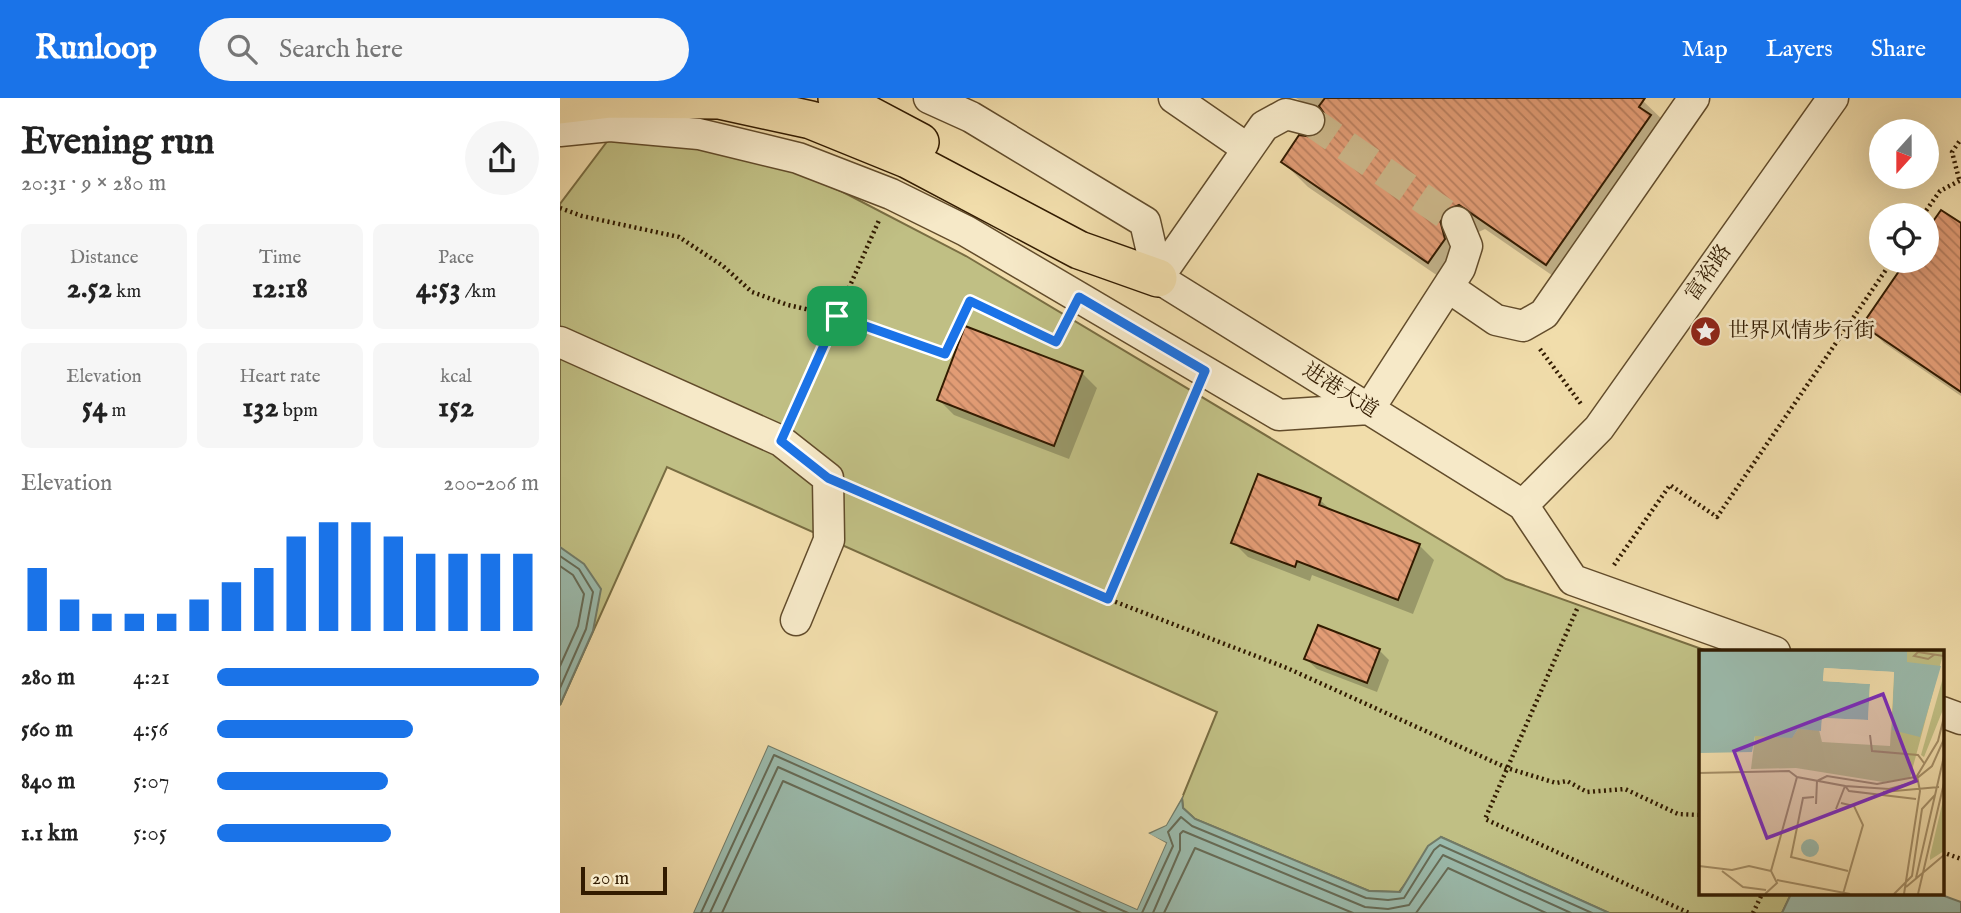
<!DOCTYPE html>
<html lang="en">
<head>
<meta charset="utf-8">
<style>
	:root { --surface:#fff; --page:#f6f6f6; --text:#222; --muted:#767676; --accent:#1a73e8 }
	body { margin:0; font-family:"IM FELL English","Noto Serif SC",serif; background:var(--page); color:var(--text); height:100vh; display:flex; flex-direction:column; font-size:26px; white-space:nowrap }
	* { box-sizing:border-box; margin:0 }
	p { font-size:23px; color:var(--muted) }
	.icon { flex:none; width:38px; height:38px; fill:none; stroke:currentColor; stroke-width:2; stroke-linecap:round; stroke-linejoin:round }
	.map { position:relative; flex:1; overflow:hidden }
	.panel { display:flex; flex-direction:column; background:var(--surface); width:560px }
	.panel>* { flex:none }
	.needle { width:46px; rotate:201deg }
	.fabs { position:absolute; left:1309px; top:21px; display:grid; gap:14px }
	.fabs a { display:grid; place-items:center; width:70px; height:70px; border-radius:50%; background:var(--surface); box-shadow:0 7px 28px #0002; font-size:35px }
	.scale { position:absolute; left:21px; bottom:18px; width:86px; box-sizing:border-box; padding-left:7px; border:4px solid #321b00; border-top:0; font-size:19px; line-height:24px; white-space:nowrap; color:#321b00; -webkit-text-stroke:5px #f6e9c8; paint-order:stroke }
	.pin { position:absolute; display:grid; place-items:center; width:60px; height:60px; color:#fff; margin:-30px; border-radius:14px; box-shadow:0 4px 10px #0006 }
	.round { display:grid; place-items:center; flex:none; width:74px; height:74px; border-radius:37px; background:var(--page) }
	.head { display:flex; align-items:center; justify-content:space-between; height:119px; padding:0 21px }
	h1 { font-size:38px; font-weight:700; line-height:52px }
	.metrics { display:grid; grid-template-columns:repeat(3,1fr); gap:10px; height:119px; padding:7px 21px }
	.metrics div { display:grid; align-content:center; border-radius:10px; background:var(--page); text-align:center }
	.metrics b { font-size:30px; font-weight:700 }
	.metrics small { font-size:19px; font-weight:400 }
	.metrics p { font-size:19px }
	.chart { height:196px; padding:14px 21px }
	.chart p { display:flex; justify-content:space-between }
	.chart svg { width:100%; height:126px; margin-top:7px; stroke:var(--accent); stroke-width:6 }
	ul { padding:0 21px; list-style:none; font-size:23px }
	li { display:grid; grid-template-columns:112px 84px 1fr; align-items:center; height:52px }
	li i { height:18px; border-radius:9px; background:var(--accent) }
	header { display:flex; align-items:center; gap:42px; box-sizing:border-box; height:98px; padding:0 35px; background:var(--accent); color:#fff }
	header strong { font-size:33px }
	nav { display:flex; gap:38px; margin-inline-start:auto; font-size:24px }
	.search { width:490px; height:63px; background:var(--page); display:flex; align-items:center; gap:18px; box-sizing:border-box; padding:0 24px; border-radius:38px; color:var(--muted); font-size:26px }
	main { display:flex; flex:1; min-height:0 }
	.map>svg:first-child { display:block }
	.green { fill:#c0bf84; stroke:#796d42; stroke-width:2 }
	.water { fill:#9bbbad; stroke:#717b68; stroke-width:2 }
	.pier { fill:#f1ddab }
	.shadow { fill:#0003 }
	.lines { fill:none; stroke-linecap:round; stroke-linejoin:round }
	.shore { stroke:#666b56; stroke-width:2 }
	.building { fill:url(#building-back-hatch); stroke:#321b00; stroke-width:2 }
	.minor-tunnel { stroke:#cbb689; stroke-width:30; stroke-dasharray:30 15; stroke-linecap:butt }
	.minor-casing { stroke:#624c2b; stroke-width:33 }
	.major-casing { stroke:#321b00; stroke-width:40 }
	.path { stroke:#321b00; stroke-width:4.5; stroke-dasharray:2 3.5; stroke-linecap:butt }
	.minor { stroke:#f6e9c8; stroke-width:30 }
	.major { stroke:#f1ddab; stroke-width:37 }
	.route-casing { stroke:#fff; stroke-width:14 }
	.route { stroke:#1a73e8; stroke-width:9 }
	.labels { text-anchor:middle; dominant-baseline:central; stroke-width:5; stroke-linejoin:round; paint-order:stroke }
	.street-label { font-size:21px; fill:#321b00; stroke:#f6e9c8 }
	.poi-label { font-size:21px; fill:#321b00; stroke:#f6e9c8; text-anchor:start }
	.inset-road { fill:none; stroke:#a58f67; stroke-width:2 }
	.view { fill:#7b2cbf; fill-opacity:0.15; stroke:#7b2cbf; stroke-width:3.5 }
	.inset-edge { fill:none; stroke:#321b00; stroke-width:3.5 }
</style>
</head>
<body>
<header>
<strong>Runloop</strong>
<div class="search"><svg class="icon" aria-label="search" viewBox="0 0 24 24"><circle cx="10" cy="10" r="6"/><path d="M15 15l6 6"/></svg>Search here</div>
<nav><a>Map</a><a>Layers</a><a>Share</a></nav>
</header>
<main>
<section class="panel">
<div class="head"><div><h1>Evening run</h1><p>20:31 · 9 × 280 m</p></div><a class="round"><svg class="icon" aria-label="share" viewBox="0 0 24 24"><path d="M12 15V3M7 8l5-5 5 5M5 13v7h14v-7"/></svg></a></div>
<div class="metrics">
<div><p>Distance</p><b>2.52<small> km</small></b></div>
<div><p>Time</p><b>12:18</b></div>
<div><p>Pace</p><b>4:53<small> /km</small></b></div>
</div>
<div class="metrics">
<div><p>Elevation</p><b>54<small> m</small></b></div>
<div><p>Heart rate</p><b>132<small> bpm</small></b></div>
<div><p>kcal</p><b>152</b></div>
</div>
<div class="chart"><p><span>Elevation</span>200–206 m</p>
<svg viewBox="0 0 160 44" preserveAspectRatio="none"><path d="M5 44V22M15 44V33M25 44V38M35 44V38M45 44V38M55 44V33M65 44V27M75 44V22M85 44V11M95 44V6M105 44V6M115 44V11M125 44V17M135 44V17M145 44V17M155 44V17"/></svg>
</div>
<ul>
<li><b>280 m</b>4:21<i style="width:100%"></i></li>
<li><b>560 m</b>4:56<i style="width:61%"></i></li>
<li><b>840 m</b>5:07<i style="width:53%"></i></li>
<li><b>1.1 km</b>5:05<i style="width:54%"></i></li>
</ul>
</section>
<div class="map">
<svg width="1401" height="815" viewBox="0 0 1401 815">
	<defs>
		<pattern id="building-back-hatch" width="6" height="6" patternUnits="userSpaceOnUse" patternTransform="scale(1.75)"><rect width="6" height="6" fill="#e29c75"/><path d="M-1 5l2 2M0 0l6 6M5-1l2 2" fill="none" stroke="#b87e5e"/></pattern>
	</defs>
	<rect width="100%" height="100%" fill="#f1ddab"/>
	<filter id="stains"><feTurbulence type="fractalNoise" baseFrequency=".00286" numOctaves="4"/><feColorMatrix values="0 0 0 0 .2 0 0 0 0 .09 0 0 0 0 .02 0 0 0 .5 -.17"/></filter>
	<radialGradient id="worn" r=".72"><stop offset=".6" stop-color="#630" stop-opacity="0"/><stop offset="1" stop-color="#630" stop-opacity=".3"/></radialGradient>
	<path class="green" d="M49,41L128,49L218,67L281,93L406,158L946,481L1150,554H1140V796H1231L1222,815H1049L881,739L839,794L809,793L635,721L623,710L622,700L657,614L107,369L0,607V106Z"/>
	<path class="water" d="M0,449L24,466L41,491L33,533L0,607Z
		M208,647L577,811L606,745L587,736L606,727L622,700L623,710L635,721L809,793L840,794L868,748L881,739L1049,815H133Z
		M1231,796H1379L1401,804V815H1222Z"/>
	<path class="pier" d="M207,643L575,807L602,746L585,738L584,734L603,724L619,698L623,697L606,727L588,735L606,745L577,811L208,647L133,815H130Z"/>
	<path class="shadow" d="M736,0H1080L1108,27L1012,191L925,131L908,139L894,189L748,89L723,64L768,28L766,20Z
		M1381,114L1401,127V298L1324,245L1305,226L1348,163H1367V135Z
		M522,275L537,290L509,361L394,317L379,302Z
		M760,402L773,414L859,447L874,462L853,516L752,477L750,483L688,459L673,444Z
		M819,552L829,562L817,594L757,571L746,561Z"/>
	<g class="lines">
		<path class="shore" d="M0,458L19,471L33,494L26,531L0,590
			M0,468L13,477L24,496L18,528L0,568
			M141,815L214,657L568,815
			M150,815L218,669L547,815
			M162,815L223,683L521,815
			M582,815L613,748L608,734L621,719L632,728L806,800L828,802L844,800L874,752L880,747L1032,815
			M593,815L620,752V736L623,733L805,809L828,811L849,807L883,757L1011,815
			M604,815L635,750L793,815
			M856,815L888,770L986,815"/>
	</g>
	<path class="building" d="M765,0H1085L1079,9L1091,17L986,167L899,107L883,114L880,122L885,141L868,165L721,64L739,37L753,39L762,34L766,18L759,8Z
		M1381,112L1401,125V294L1302,227L1346,163H1367V132Z
		M405,228L523,273L494,348L377,302Z
		M698,376L761,400L759,407L860,446L838,502L737,463L735,469L671,445Z
		M758,527L820,551L807,585L744,561Z"/>
	<g class="lines">
		<path class="minor-tunnel" d="M749,22L897,124"/>
		<defs>
			<path id="minor" d="M369,0L411,19L585,124L598,180
				M614,0L688,51
				M0,33L50,28L139,36L238,60L331,96L406,133L719,317L809,311L900,170L907,148L897,124
				M598,180L963,407L1013,482L1215,554
				M598,180L704,28L726,16L749,22
				M888,189L936,222L963,228L984,216L1134,0
				M0,244L221,343L268,380L269,442L236,522
				M963,407L1039,330L1273,0
				M1382,614L1401,621"/>
			<path id="major" d="M277,0L360,44
				M0,7L51,1L159,2L251,22L347,61L519,152L598,180"/>
		</defs>
		<use href="#minor" class="minor-casing"/>
		<use href="#major" class="major-casing"/>
		<path class="path" d="M1399,81L1392,54L1401,41
			M0,110L22,118L119,139L163,168L192,194L228,207L277,218L385,256L409,203L496,244L506,225
			M1363,117L1380,93L1401,82
			M980,251L1021,306
			M233,316L320,120
			M298,392L548,501L727,570L947,670L996,685L1007,683L1027,694L1065,691L1118,716L1140,717
			M1054,467L1110,387L1157,419L1332,163
			M548,501L634,299
			M1017,511L925,721L1129,815
			M1382,754L1401,761
			M1193,815L1202,796"/>
		<use href="#minor" class="minor"/>
		<use href="#major" class="major"/>
	</g>
	<g class="lines">
		<defs>
			<path id="route" d="M519,199L645,273L548,501L268,380L221,343L277,218L385,256L410,203L496,244Z"/>
		</defs>
		<use href="#route" class="route-casing"/>
		<use href="#route" class="route"/>
	</g>
	<defs>
		<symbol id="sight-disc" viewBox="-11 -11 22 22"><circle r="9.5" fill="#8f2418" stroke="#f6e9c8"/><path d="M0-6L1.8-2.2L6-1.7L2.9 1.2L3.7 5.4L0 3.3L-3.7 5.4L-2.9 1.2L-6-1.7L-1.8-2.2Z" fill="#fff"/></symbol>
	</defs>
	<g fill-rule="evenodd">
		<use href="#sight-disc" x="1128" y="216" width="35" height="35"/>
	</g>
	<g class="labels">
		<g class="street-label">
			<text transform="translate(1149 175) rotate(-55)">富裕路</text>
			<text transform="translate(780 293) rotate(32)">进港大道</text>
		</g>
		<g class="poi-label">
			<text x="1168" y="233">世界风情步行街</text>
		</g>
	</g>
	<g transform="translate(1139 552)">
		<rect width="245" height="245" fill="#f1ddab"/>
		<path d="M245,24V57L225,107L222,105Z" fill="#c0bf84"/>
		<path d="M208,1H245L211,128L184,132L97,118L52,119L56,86H94L99,79L120,80L123,92L191,96L195,22L207,12ZM245,146V201L231,210V206Z" fill="#c0bf84"/>
		<path d="M0,1H208V12L242,16L221,87L193,80L195,22L125,18L124,31L171,34L169,70L123,68L122,81L99,79L93,88L56,86L53,102L0,103ZM102 198a9 9 0 1 1 18 0a9 9 0 1 1-18 0Z" fill="#9bbbad"/>
		<path d="M125,18L195,22L192,83L191,25L128,22V28L173,32L172,70L126,72L128,77L122,85L123,68L169,70L171,34L124,31Z" fill="#f1ddab"/>
		<path class="inset-road" d="M235,5L229,9L215,6L219,2L245,6M171,85L173,101L219,105L225,113M0,123L90,121L98,127L146,136L150,141L217,149M146,136L190,139L212,133L233,116L245,89M184,142L240,137M115,147L104,148L92,207L149,221M142,153L155,156L164,175L144,244M117,154L118,131L128,126L178,134L216,127M137,159L146,136M0,216L33,220L50,216L72,221M23,221L44,237L67,240M217,228L245,106M78,230L151,244M207,237L245,205M66,244L78,233L72,221L98,127M195,244L213,226L223,159L236,145M205,244L221,141L218,126L239,91L245,67M219,244L245,133"/>
		<path class="view" d="M184,44L217,131L68,188L35,101Z"/>
		<rect width="245" height="245" class="inset-edge"/>
	</g>
	<rect width="100%" height="100%" filter="url(#stains)"/>
	<rect width="100%" height="100%" fill="url(#worn)"/>
</svg>
<div class="fabs">
<a><svg class="needle" viewBox="-14 -14 28 28"><path d="M0-13l5 13h-10z" fill="#e53935"/><path d="M0 13l5-13h-10z" fill="#767676"/></svg></a>
<a><svg class="icon" aria-label="locate" viewBox="0 0 24 24"><circle cx="12" cy="12" r="6"/><path d="M12 2v4M12 18v4M2 12h4M18 12h4"/></svg></a>
</div>
<div class="scale">20 m</div>
<div class="pin" style="left:277px;top:218px;background:#1e9e55"><svg class="icon" aria-label="arrive" viewBox="0 0 24 24"><path d="M6 21V4h12l-3 4 3 4H6"/></svg></div>
</div>
</main>
</body>
</html>
